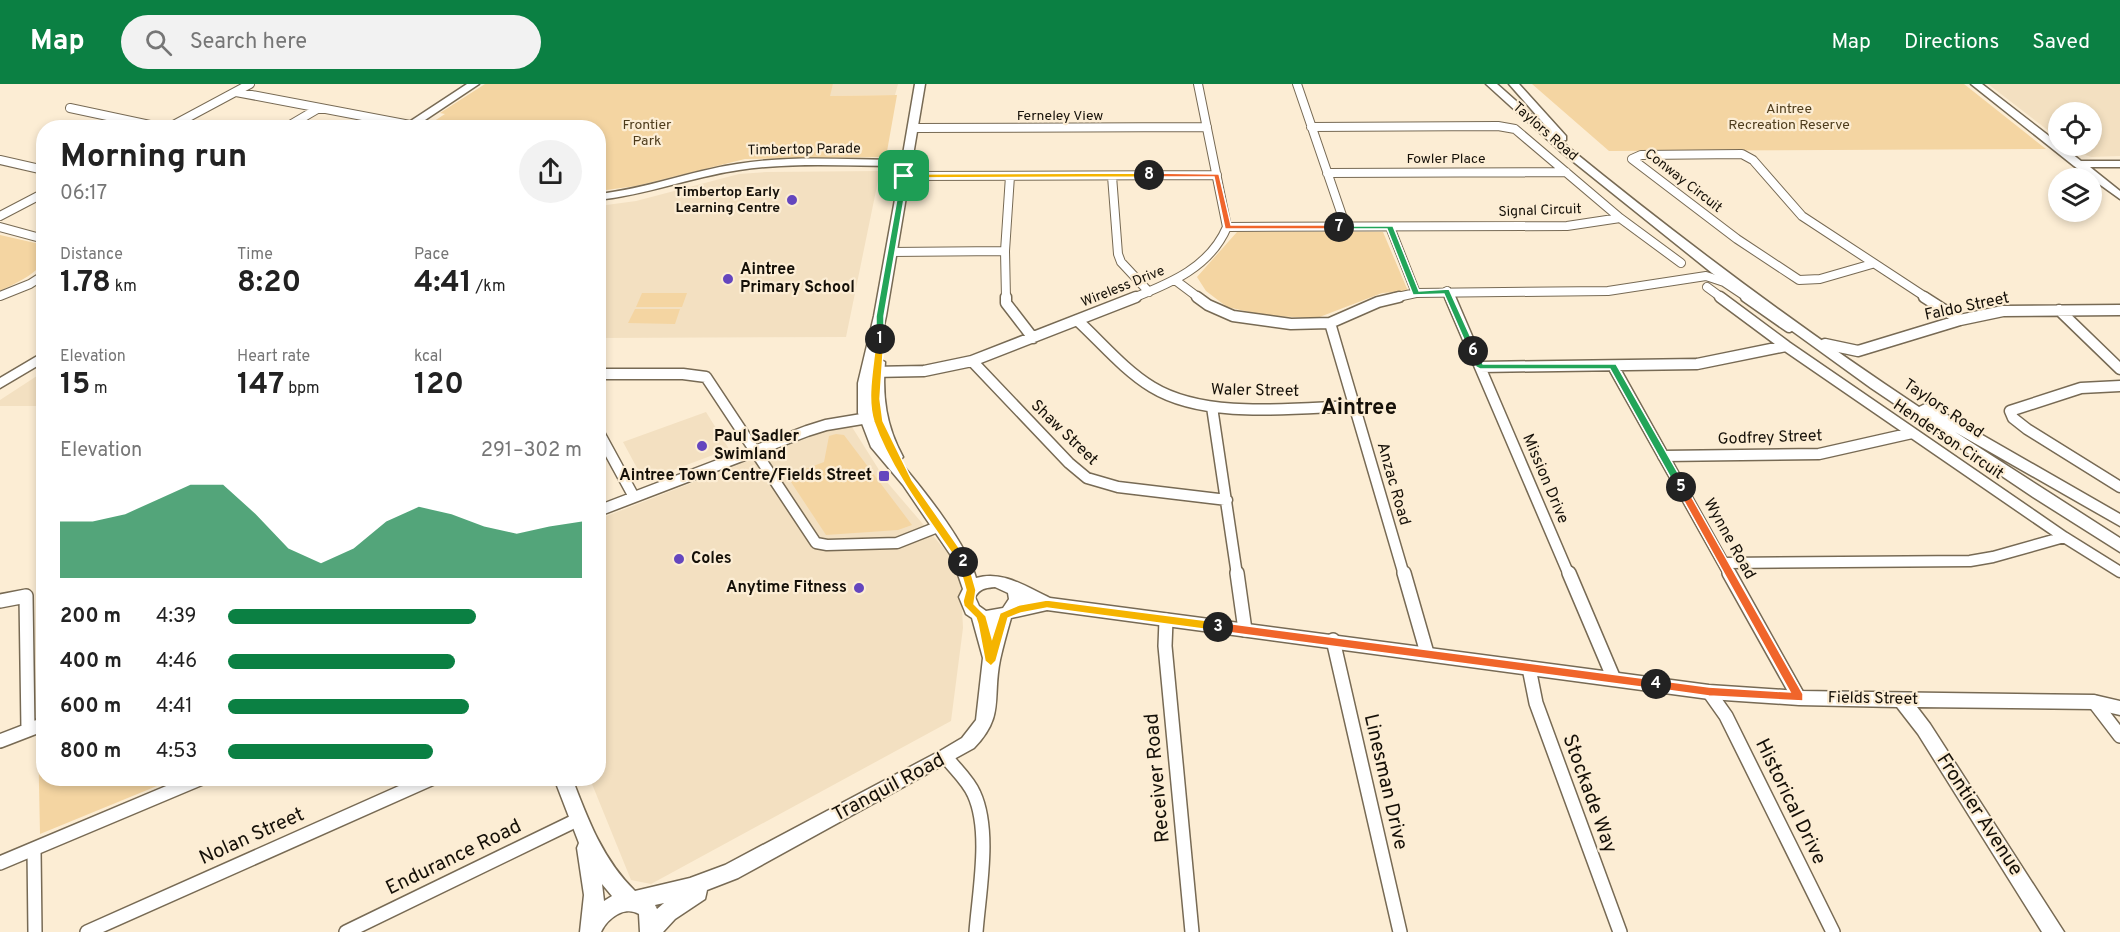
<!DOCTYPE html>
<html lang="en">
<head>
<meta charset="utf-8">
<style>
	:root { --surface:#fff; --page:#f2f2f2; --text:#222; --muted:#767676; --accent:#0b8043 }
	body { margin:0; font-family:Overpass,sans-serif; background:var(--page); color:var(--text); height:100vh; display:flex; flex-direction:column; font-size:22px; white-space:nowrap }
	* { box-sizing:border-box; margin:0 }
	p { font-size:20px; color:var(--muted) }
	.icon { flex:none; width:33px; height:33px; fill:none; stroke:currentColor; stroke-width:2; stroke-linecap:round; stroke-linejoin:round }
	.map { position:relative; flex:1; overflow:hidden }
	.sheet { position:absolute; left:36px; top:36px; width:570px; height:666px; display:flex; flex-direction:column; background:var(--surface); border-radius:24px; box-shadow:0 3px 9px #0003 }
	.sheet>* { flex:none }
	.buttons { position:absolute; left:2048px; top:18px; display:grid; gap:12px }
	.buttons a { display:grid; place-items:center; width:54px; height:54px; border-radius:50%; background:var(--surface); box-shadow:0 3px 9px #0003; font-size:30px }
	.pin { position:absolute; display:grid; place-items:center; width:51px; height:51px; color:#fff; margin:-26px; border-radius:12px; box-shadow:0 3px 9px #0006 }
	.km { position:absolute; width:30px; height:30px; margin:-15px; border-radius:50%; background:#222; color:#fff; font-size:16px; line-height:30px; text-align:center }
	.round { display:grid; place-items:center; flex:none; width:63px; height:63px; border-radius:32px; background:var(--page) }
	.headline { display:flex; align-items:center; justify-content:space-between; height:102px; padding:0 24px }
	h1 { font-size:33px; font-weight:700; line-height:45px }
	.stats { display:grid; grid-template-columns:repeat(3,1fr); gap:9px; height:102px; padding:6px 24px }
	.stats div { display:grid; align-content:center }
	.stats b { font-size:30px; font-weight:700 }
	.stats small { font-size:16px; font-weight:400 }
	.stats p { font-size:16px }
	.chart { height:168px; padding:12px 24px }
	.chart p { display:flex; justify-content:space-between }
	.chart svg { width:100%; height:108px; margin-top:6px; fill:var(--accent); opacity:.7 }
	ul { padding:0 24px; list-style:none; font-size:20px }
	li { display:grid; grid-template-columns:96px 72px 1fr; align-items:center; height:45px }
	li i { height:15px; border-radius:8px; background:var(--accent) }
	header { display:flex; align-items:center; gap:36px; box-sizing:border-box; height:84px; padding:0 30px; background:var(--accent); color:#fff }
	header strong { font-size:28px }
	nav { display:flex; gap:33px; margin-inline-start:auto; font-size:21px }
	.search { width:420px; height:54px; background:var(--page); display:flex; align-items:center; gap:15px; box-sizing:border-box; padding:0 21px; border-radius:33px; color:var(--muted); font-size:22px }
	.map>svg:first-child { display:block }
	.built { fill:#f3e0c1 }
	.green { fill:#f4d5a2 }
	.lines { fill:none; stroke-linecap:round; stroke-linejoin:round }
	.street-far2-casing { stroke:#776a54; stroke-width:10 }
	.street-far1-casing { stroke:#776a54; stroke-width:13 }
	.street-casing { stroke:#776a54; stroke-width:16 }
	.secondary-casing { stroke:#776a54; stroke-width:3 }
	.street-far2 { stroke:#fff; stroke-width:8 }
	.street-far1 { stroke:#fff; stroke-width:10 }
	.street { stroke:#fff; stroke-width:13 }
	.secondary { fill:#fff; fill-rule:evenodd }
	.split-1 { fill:#22a559; stroke:#fff; stroke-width:1.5 }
	.split-2 { fill:#f5b400; stroke:#fff; stroke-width:1.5 }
	.split-3 { fill:#f5b400; stroke:#fff; stroke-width:1.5 }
	.split-4 { fill:#f0652b; stroke:#fff; stroke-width:1.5 }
	.split-5 { fill:#f0652b; stroke:#fff; stroke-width:1.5 }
	.split-6 { fill:#22a559; stroke:#fff; stroke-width:1.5 }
	.split-7 { fill:#22a559; stroke:#fff; stroke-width:1.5 }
	.split-8 { fill:#f0652b; stroke:#fff; stroke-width:1.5 }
	.split-9 { fill:#f5b400; stroke:#fff; stroke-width:1.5 }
	.poi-dot { fill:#6446be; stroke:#fcedd4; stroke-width:2 }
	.labels { text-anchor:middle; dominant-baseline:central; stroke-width:4.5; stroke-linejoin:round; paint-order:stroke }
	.far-park-label { font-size:14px; fill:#4e3c1c; stroke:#fcedd4 }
	.far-street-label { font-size:14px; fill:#151008; stroke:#fcedd4 }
	.far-poi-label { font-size:14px; font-weight:bold; fill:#151008; stroke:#fcedd4; text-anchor:end }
	.poi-label { font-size:16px; font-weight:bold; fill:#151008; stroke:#fcedd4; text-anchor:start }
	.street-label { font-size:16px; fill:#151008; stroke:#fcedd4 }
	.near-street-label { font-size:20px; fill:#151008; stroke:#fcedd4 }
	.district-label { font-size:22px; font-weight:bold; fill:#151008; stroke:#fcedd4 }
</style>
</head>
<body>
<header>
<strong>Map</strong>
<div class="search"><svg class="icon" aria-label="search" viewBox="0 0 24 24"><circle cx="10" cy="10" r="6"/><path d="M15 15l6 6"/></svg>Search here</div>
<nav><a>Map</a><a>Directions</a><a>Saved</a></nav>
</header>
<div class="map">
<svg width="2120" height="848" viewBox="0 0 2120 848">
	<rect width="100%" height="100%" fill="#fcedd4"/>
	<path class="built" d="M833,0H898L895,11L829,12Z
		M1988,0H2120V72L2091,73L2077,68L2068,62H2091V28H2058V54Z
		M880,87L846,253L599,254V122L636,117L739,90L767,88Z
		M43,288V322H0V316Z
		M706,328L729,365L644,397L623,358Z
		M852,343L886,397L952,474L961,502L963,544L951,637L651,800L631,796L590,695L598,694L599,435L828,346Z"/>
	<path class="green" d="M485,0H833L830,12L897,11L886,73L745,75L636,102L599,107L598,44L425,43L445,30L440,29Z
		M1532,0H1964L2046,65L1609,67Z
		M1237,148H1383L1408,207L1382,209L1317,234L1268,232L1227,223L1206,207L1197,193Z
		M0,151L44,161L43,179C31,193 16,199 0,207Z
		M642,209H687L682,223H636Z
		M635,225H680L675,240L628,239Z
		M836,350L844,351L912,441L898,446L826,451L787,392L824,378L829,352Z
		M43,649L44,694L174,695L40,750L38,651Z"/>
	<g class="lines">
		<defs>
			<path id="street-far2" d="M1297,0L1346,143
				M236,8L410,41
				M70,24L164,44
				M168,44L250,0
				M285,44L319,24
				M914,44L1207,43
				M0,76L44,86
				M1327,89L1566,88
				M904,92L1217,91
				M1112,92L1118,170L1121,178L1149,208
				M0,132L44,109
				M1620,134L1681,179
				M0,143L44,155
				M1227,143L1567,142L1620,134L1515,45L1498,42L1311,43
				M1390,143L1416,209
				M891,168L1005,167
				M1872,180L1820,195L1799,196L1737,155L1632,75L1641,71L1742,70L1753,76L1802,132L1927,214
				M1175,196L1199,214
				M1707,203L1722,214
				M1447,207L1450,214
				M0,212L30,200L44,191
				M1006,214L1005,167L1010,92
				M1133,214C1171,199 1210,183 1227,143L1198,0
				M1393,214L1416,209L1608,207L1706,192L1724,198L1748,214"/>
			<path id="street-far1" d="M1006,213V219L1033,254
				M1197,213L1208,221L1233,232L1291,240L1330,239L1378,218L1399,213
				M1450,213L1569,491
				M1720,213L1786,262
				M1746,213L1789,243
				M1924,213L1960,236
				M2059,226L2120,285
				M1077,236C1101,258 1124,286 1152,303C1206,336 1294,324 1355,322
				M1330,239L1404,491
				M1825,260L1858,267L1960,236L2003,227L2120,226
				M972,277L1069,379L1087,394L1118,403L1227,416
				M1613,282L1730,491
				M1480,283L1697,280L1786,262L2064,453L1993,473L1970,477L1724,479
				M872,288L924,287L972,277L1136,213
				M598,290H683L706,293L816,459L827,461L897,459L940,442
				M2120,302L2081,304L2010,327L2013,334L2027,345L2120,403
				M1212,323L1237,491
				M598,347L634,413
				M1663,372L1819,370L1912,349
				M598,427L807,347L826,341L874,333
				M2064,453L2120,488"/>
			<path id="street" d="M1237,489L1245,546
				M1404,489L1427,569
				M1569,489L1614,595
				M1729,489L1799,614
				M0,517L26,512L28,646
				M1166,536L1165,562L1192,848
				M1333,556L1400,848
				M1529,584L1536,619L1620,848
				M1709,608L1726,632L1833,848
				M2094,618L2120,652
				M0,657L44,640
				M946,673C955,685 968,696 974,710C991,747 979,808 976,848
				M34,765L35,848
				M0,779L202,694
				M87,848L433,694
				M346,848L579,735"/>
			<path id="secondary" d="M467,0H479L413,44H400Z
				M915,0H925L886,232L877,274L885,278C882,313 886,342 903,373L899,377C923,405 967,460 976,494C1003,486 1026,503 1050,514L1709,601L1799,607L2094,611L2120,617V631L2094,625L1917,623L1930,640L2064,848H2042L1918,650L1897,623L1799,621L1709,615L1047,526L1011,534C1007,548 1003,562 1000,576C992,615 1005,632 974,664L738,794L707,806L705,815L675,835L663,848H640L639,830C624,821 607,835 601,848H580L584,811L577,764L579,759L554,694H572C588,736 603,776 635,807L690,794L725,781L940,667L962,654L976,636L983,574L972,534L966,530L959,513L963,505L952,473L903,401L871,363L858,329V299L874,232L901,82C847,82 792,78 739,86C691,93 646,111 598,116V110C646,105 690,87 737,80C792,71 847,76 902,76ZM995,503L1008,509L1009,515L1003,524L986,527L979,522L975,513C980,504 986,504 995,503ZM602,800L612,812L604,817ZM664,819L657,825L655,821Z
				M1486,0H1497L1552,49L1509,0H1519L1566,52V56L1561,57L1568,63C1681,155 1797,242 1919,323L1925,320L1930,321L2120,430V442L1955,348L2120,454V468L2033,413L1871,304L1712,189L1560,67Z
				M1971,0H1982L2058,59V62H2062L2081,77H2120V83H2090L2120,107V115L2074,82Z
				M44,268V278L0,304V294Z"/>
		</defs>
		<use href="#street-far2" class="street-far2-casing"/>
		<use href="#street-far1" class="street-far1-casing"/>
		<use href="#street" class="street-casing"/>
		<use href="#secondary" class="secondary-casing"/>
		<use href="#street-far2" class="street-far2"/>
		<use href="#street-far1" class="street-far1"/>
		<use href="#street" class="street"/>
		<use href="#secondary" class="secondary"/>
	</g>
	<path class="split-1" d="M904,90L908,92L884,232V255L880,257L876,255V232L901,92Z"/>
	<path class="split-2" d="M880,252L884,255L880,315L883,337L912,396L967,475V481H960C931,438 891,387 874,338C866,313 874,281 876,255Z"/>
	<path class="split-3" d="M963,474L968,478L976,506L974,520L986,532L992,554L1000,529L1019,521L1047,516L1218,538L1223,543L1218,547L1047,524L1021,529L1008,534L996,577L991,582L985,577L978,540L976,534L964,522L963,517L966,506L958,478Z"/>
	<path class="split-4" d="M1218,538L1656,596L1662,600L1656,605L1218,547L1213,543Z"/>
	<path class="split-5" d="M1681,399L1686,403L1803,610V617L1709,612L1652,604V597L1656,596L1709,603L1790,608L1676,403Z"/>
	<path class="split-6" d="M1470,265H1476L1483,280H1616L1686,403L1684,405H1677L1610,285H1480L1476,283Z"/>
	<path class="split-7" d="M1336,142H1393L1419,207L1449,205L1477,267L1476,269L1469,267L1444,210L1413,211L1387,145H1339Z"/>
	<path class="split-8" d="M1149,89L1219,90L1231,141H1339L1343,143L1339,145H1225L1214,93H1147Z"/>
	<path class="split-9" d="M1149,89L1152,93L904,94L901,92L904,90Z"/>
	<g class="poi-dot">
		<circle cx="792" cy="116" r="6"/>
		<circle cx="728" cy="195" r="6"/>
		<circle cx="702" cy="362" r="6"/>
		<rect x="878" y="386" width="12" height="12" rx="3"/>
		<circle cx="679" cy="475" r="6"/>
		<circle cx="859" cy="504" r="6"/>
	</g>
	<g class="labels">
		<g class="far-park-label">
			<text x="1789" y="25">Aintree<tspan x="1789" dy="16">Recreation Reserve</tspan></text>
			<text x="647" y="41">Frontier<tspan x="647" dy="16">Park</tspan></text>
		</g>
		<g class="far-street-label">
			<text x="1060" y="32">Ferneley View</text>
			<text transform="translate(1545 48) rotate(41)">Taylors Road</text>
			<text transform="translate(804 66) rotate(-1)">Timbertop Parade</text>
			<text x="1446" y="75">Fowler Place</text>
			<text transform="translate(1683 97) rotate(38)">Conway Circuit</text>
			<text transform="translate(1540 127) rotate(-2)">Signal Circuit</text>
			<text transform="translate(1123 203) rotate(-22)">Wireless Drive</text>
		</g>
		<g class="far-poi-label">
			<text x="780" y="108">Timbertop Early<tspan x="780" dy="16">Learning Centre</tspan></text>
		</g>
		<g class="poi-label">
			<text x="740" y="186">Aintree<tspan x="740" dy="18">Primary School</tspan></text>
			<text x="714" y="353">Paul Sadler<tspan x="714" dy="18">Swimland</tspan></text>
			<text x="872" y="392" text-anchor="end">Aintree Town Centre/Fields Street</text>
			<text x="691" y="475">Coles</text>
			<text x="847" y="504" text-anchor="end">Anytime Fitness</text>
		</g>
		<g class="street-label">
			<text transform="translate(1967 223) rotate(-12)">Faldo Street</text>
			<text transform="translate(1255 307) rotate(1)">Waler Street</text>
			<text transform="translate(1943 325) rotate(34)">Taylors Road</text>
			<text transform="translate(1064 349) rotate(44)">Shaw Street</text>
			<text transform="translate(1770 354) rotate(-2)">Godfrey Street</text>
			<text transform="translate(1948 356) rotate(34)">Henderson Circuit</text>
			<text transform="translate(1545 395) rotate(67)">Mission Drive</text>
			<text transform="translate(1393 400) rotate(74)">Anzac Road</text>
			<text transform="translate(1729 455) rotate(61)">Wynne Road</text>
			<text transform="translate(1873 615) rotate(1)">Fields Street</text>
		</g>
		<g class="near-street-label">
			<text transform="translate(1158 694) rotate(-95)">Receiver Road</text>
			<text transform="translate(1385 698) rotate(77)">Linesman Drive</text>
			<text transform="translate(889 704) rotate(-28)">Tranquil Road</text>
			<text transform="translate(1589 710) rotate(70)">Stockade Way</text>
			<text transform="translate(1790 718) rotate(64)">Historical Drive</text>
			<text transform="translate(1979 731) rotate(57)">Frontier Avenue</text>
			<text transform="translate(252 753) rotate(-24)">Nolan Street</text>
			<text transform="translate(454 774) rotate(-26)">Endurance Road</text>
		</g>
		<g class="district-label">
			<text x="1359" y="324">Aintree</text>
		</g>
	</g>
</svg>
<div class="buttons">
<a><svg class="icon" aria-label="locate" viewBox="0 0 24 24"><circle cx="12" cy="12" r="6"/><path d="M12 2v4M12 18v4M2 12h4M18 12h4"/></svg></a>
<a><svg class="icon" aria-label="layers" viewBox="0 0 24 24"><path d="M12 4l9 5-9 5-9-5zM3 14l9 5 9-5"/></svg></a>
</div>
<div class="pin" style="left:904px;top:92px;background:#1e9e55"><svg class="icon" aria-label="arrive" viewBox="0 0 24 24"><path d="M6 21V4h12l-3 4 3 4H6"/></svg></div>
<b class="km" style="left:880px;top:255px">1</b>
<b class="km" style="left:963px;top:478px">2</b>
<b class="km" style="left:1218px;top:543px">3</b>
<b class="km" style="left:1656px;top:600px">4</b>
<b class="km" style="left:1681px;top:403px">5</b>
<b class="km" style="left:1473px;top:267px">6</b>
<b class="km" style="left:1339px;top:143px">7</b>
<b class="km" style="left:1149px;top:91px">8</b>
<section class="sheet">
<div class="headline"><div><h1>Morning run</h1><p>06:17</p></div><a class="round"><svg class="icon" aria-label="share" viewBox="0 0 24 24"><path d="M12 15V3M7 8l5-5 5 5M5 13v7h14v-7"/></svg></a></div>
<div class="stats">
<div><p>Distance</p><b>1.78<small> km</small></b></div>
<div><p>Time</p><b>8:20</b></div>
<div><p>Pace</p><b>4:41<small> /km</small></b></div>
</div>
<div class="stats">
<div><p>Elevation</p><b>15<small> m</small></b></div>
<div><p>Heart rate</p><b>147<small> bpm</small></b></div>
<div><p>kcal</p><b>120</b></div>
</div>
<div class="chart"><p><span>Elevation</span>291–302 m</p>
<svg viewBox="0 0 160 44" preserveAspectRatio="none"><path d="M0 44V21L10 21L20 18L30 12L40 6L50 6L60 18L70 32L80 38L90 32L100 21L110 15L120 18L130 23L140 26L150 23L160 21V44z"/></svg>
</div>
<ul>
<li><b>200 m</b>4:39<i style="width:70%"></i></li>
<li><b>400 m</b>4:46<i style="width:64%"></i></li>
<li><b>600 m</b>4:41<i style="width:68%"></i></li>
<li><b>800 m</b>4:53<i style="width:58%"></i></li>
</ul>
</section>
</div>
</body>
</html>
